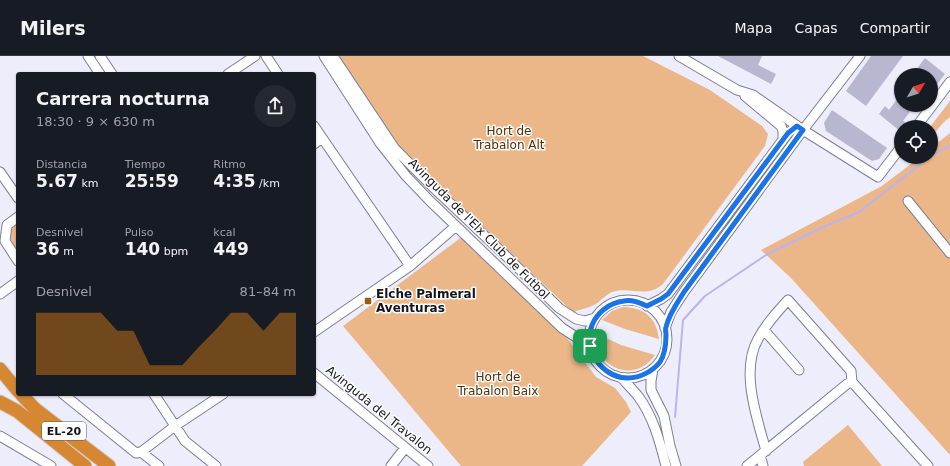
<!DOCTYPE html>
<html lang="es">
<head>
<meta charset="utf-8">
<style>
	:root { --surface:#171b24; --page:#242831; --text:#f1f3f6; --muted:#9ea1a6; --line:#363941; --accent:#965c1a }
	body { margin:0; font-family:"DejaVu Sans",sans-serif; background:var(--page); color:var(--text); height:100vh; display:flex; flex-direction:column; font-size:15px; white-space:nowrap }
	* { box-sizing:border-box; margin:0 }
	p { font-size:13px; color:var(--muted) }
	.icon { flex:none; width:22px; height:22px; fill:none; stroke:currentColor; stroke-width:2; stroke-linecap:round; stroke-linejoin:round }
	.map { position:relative; flex:1; overflow:hidden }
	.sheet { position:absolute; left:16px; top:16px; width:300px; height:324px; display:flex; flex-direction:column; background:var(--surface); border-radius:4px; box-shadow:0 1px 3px #0004 }
	.sheet>* { flex:none }
	.needle { width:26px; rotate:51deg }
	.controls { position:absolute; left:894px; top:12px; display:grid; gap:8px }
	.controls a { display:grid; place-items:center; width:44px; height:44px; border-radius:50%; background:var(--surface); box-shadow:0 1px 3px #0004; font-size:20px }
	.pin { position:absolute; display:grid; place-items:center; width:34px; height:34px; color:#fff; margin:-17px; border-radius:8px; box-shadow:0 2px 6px #0006 }
	.round { display:grid; place-items:center; flex:none; width:42px; height:42px; border-radius:21px; background:var(--page) }
	.headline { display:flex; align-items:center; justify-content:space-between; height:68px; padding:0 20px }
	h1 { font-size:18px; font-weight:800; line-height:30px }
	.figures { display:grid; grid-template-columns:repeat(3,1fr); gap:6px; height:68px; padding:4px 20px }
	.figures div { display:grid; align-content:center }
	.figures b { font-size:17px; font-weight:800 }
	.figures small { font-size:11px; font-weight:400 }
	.figures p { font-size:11px }
	.chart { height:112px; padding:8px 20px }
	.chart p { display:flex; justify-content:space-between }
	.chart svg { width:100%; height:72px; margin-top:4px; fill:var(--accent); opacity:.7 }
	header { display:flex; align-items:center; gap:24px; box-sizing:border-box; height:56px; padding:0 20px; background:var(--surface); border-bottom:1px solid var(--line) }
	header strong { font-size:19px }
	nav { display:flex; gap:22px; margin-inline-start:auto; font-size:14px }
	.map>svg:first-child { display:block }
	.green { fill:#ebb788 }
	.lines { fill:none; stroke-linecap:round; stroke-linejoin:round }
	.stream { stroke:#b8b3f3; stroke-width:2 }
	.building { fill:#b8b7d0 }
	.minor-casing { stroke:#7e7d95; stroke-width:11 }
	.highway-casing { stroke:#d0d0d1; stroke-width:15 }
	.minor { stroke:#fff; stroke-width:9 }
	.highway { stroke:#d58732; stroke-width:13 }
	.route-casing { stroke:#fff; stroke-width:8 }
	.route { stroke:#1a73e8; stroke-width:5 }
	.poi-dot { fill:#965c1a; stroke:#fff; stroke-width:1.5 }
	.labels { text-anchor:middle; dominant-baseline:central; stroke-width:3; stroke-linejoin:round; paint-order:stroke }
	.shield { fill:#fff; stroke:#5a5a5f; stroke-width:1 }
	.shield-label { font-size:11px; font-weight:bold; fill:#13131b }
	.park-label { font-size:12px; fill:#512f07; stroke:#fff }
	.street-label { font-size:12px; fill:#13131b; stroke:#fff }
	.poi-label { font-size:12px; font-weight:bold; fill:#13131b; stroke:#fff; text-anchor:start }
</style>
</head>
<body>
<header>
<strong>Milers</strong>
<nav><a>Mapa</a><a>Capas</a><a>Compartir</a></nav>
</header>
<div class="map">
<svg width="950" height="410" viewBox="0 0 950 410">
	<rect width="100%" height="100%" fill="#ededfc"/>
	<path class="green" d="M338,0H643L710,34L762,70L768,78L765,90L663,228C646,243 631,230 612,236C605,239 600,246 594,249C588,252 581,253 576,255L574,257L397,90Z
		M950,45V61L944,66L931,81L930,71Z
		M950,77V399L791,222L761,194L882,130L920,101H931V92Z
		M18,164V195C9,182 5,176 18,164Z
		M463,180L567,282L596,321L615,332L626,346L631,356L582,410H461L343,270Z
		M623,251C645,252 656,261 659,283L625,273L602,264L612,255Z
		M595,277L621,289L655,299C634,329 595,312 595,277Z
		M848,369L882,410H804L803,406Z"/>
	<g class="lines">
		<path class="stream" d="M931,100L950,89
			M675,361L683,264L705,240L766,199L823,171L859,156L930,101"/>
	</g>
	<path class="building" d="M718,0H762L758,9L776,18L771,28Z
		M871,0H903L866,50L846,35Z
		M925,2L945,18L931,36V19H912Z
		M901,38V49H915L903,65L907,67L904,71H901V76L879,58L885,50L889,54Z
		M832,54L887,92L879,103L872,105L826,75L824,67Z"/>
	<g class="lines">
		<defs>
			<path id="minor" d="M88,0L100,18
				M100,0L112,18
				M266,0L278,18
				M324,0L380,87L406,120L429,144L562,272L590,290
				M333,0L395,93L435,133L507,201L559,252L576,263L585,265L595,262
				M679,0L737,34L753,39L803,74L878,121L901,91
				M228,18L255,0
				M745,40L781,70L783,75V83
				M314,70L410,210
				M916,71L950,26
				M314,88L322,82
				M0,116L18,142
				M908,145L950,197
				M18,161L7,169L5,185L18,205
				M0,238L18,225
				M589 283a39 39 0 1 1 78 0a39 39 0 1 1-78 0Z
				M647,250L661,243L668,238L788,77L797,70
				M665,272L671,256L684,236L803,74L860,0
				M764,274L799,314
				M314,276L410,210L456,170
				M653,313L651,325V334L664,360L670,390L676,410
				M314,317L428,410
				M622,322C627,328 633,334 638,340C653,360 660,386 666,410
				M852,326L928,410
				M63,338L136,397L141,396L159,410
				M154,338L185,385L216,410
				M0,380L51,410
				M766,395C757,362 740,315 758,283C766,268 777,256 788,244L851,315L852,326
				M141,396L175,370L223,338
				M760,399L763,410
				M391,410L405,392
				M747,410L847,328L852,326"/>
			<path id="highway" d="M0,313L18,335
				M21,338L35,353L109,410
				M0,346L17,355L85,410"/>
		</defs>
		<use href="#minor" class="minor-casing"/>
		<use href="#highway" class="highway-casing"/>
		<use href="#minor" class="minor"/>
		<use href="#highway" class="highway"/>
	</g>
	<g class="lines">
		<defs>
			<path id="route" d="M797,70L803,74L684,236C677,247 669,258 666,271C665,273 666,276 666,279C666,289 665,298 660,306C653,315 640,322 628,322C617,322 607,317 599,308C578,284 593,249 624,245C632,243 640,247 647,250L661,243L668,238L788,77Z"/>
		</defs>
		<use href="#route" class="route-casing"/>
		<use href="#route" class="route"/>
	</g>
	<rect class="poi-dot" x="364" y="241" width="8" height="8" rx="2"/>
	<g class="labels">
		<rect class="shield" x="42" y="366" width="44" height="18" rx="3"/>
		<g class="shield-label">
			<text x="64" y="375">EL-20</text>
		</g>
		<g class="park-label">
			<text x="509" y="75">Hort de<tspan x="509" dy="14">Trabalon Alt</tspan></text>
			<text x="498" y="321">Hort de<tspan x="498" dy="14">Trabalon Baix</tspan></text>
		</g>
		<g class="street-label">
			<text transform="translate(479 173) rotate(45)">Avinguda de l'Elx Club de Futbol</text>
			<text transform="translate(379 354) rotate(39)">Avinguda del Travalon</text>
		</g>
		<g class="poi-label">
			<text x="376" y="238">Elche Palmeral<tspan x="376" dy="14">Aventuras</tspan></text>
		</g>
	</g>
</svg>
<div class="controls">
<a><svg class="needle" viewBox="-14 -14 28 28"><path d="M0-13l5 13h-10z" fill="#e53935"/><path d="M0 13l5-13h-10z" fill="#9ea1a6"/></svg></a>
<a><svg class="icon" aria-label="locate" viewBox="0 0 24 24"><circle cx="12" cy="12" r="6"/><path d="M12 2v4M12 18v4M2 12h4M18 12h4"/></svg></a>
</div>
<div class="pin" style="left:590px;top:290px;background:#1e9e55"><svg class="icon" aria-label="arrive" viewBox="0 0 24 24"><path d="M6 21V4h12l-3 4 3 4H6"/></svg></div>
<section class="sheet">
<div class="headline"><div><h1>Carrera nocturna</h1><p>18:30 · 9 × 630 m</p></div><a class="round"><svg class="icon" aria-label="share" viewBox="0 0 24 24"><path d="M12 15V3M7 8l5-5 5 5M5 13v7h14v-7"/></svg></a></div>
<div class="figures">
<div><p>Distancia</p><b>5.67<small> km</small></b></div>
<div><p>Tiempo</p><b>25:59</b></div>
<div><p>Ritmo</p><b>4:35<small> /km</small></b></div>
</div>
<div class="figures">
<div><p>Desnivel</p><b>36<small> m</small></b></div>
<div><p>Pulso</p><b>140<small> bpm</small></b></div>
<div><p>kcal</p><b>449</b></div>
</div>
<div class="chart"><p><span>Desnivel</span>81–84 m</p>
<svg viewBox="0 0 160 44" preserveAspectRatio="none"><path d="M0 44V6L10 6L20 6L30 6L40 6L50 17L60 17L70 38L80 38L90 38L100 27L110 17L120 6L130 6L140 17L150 6L160 6V44z"/></svg>
</div>
</section>
</div>
</body>
</html>
